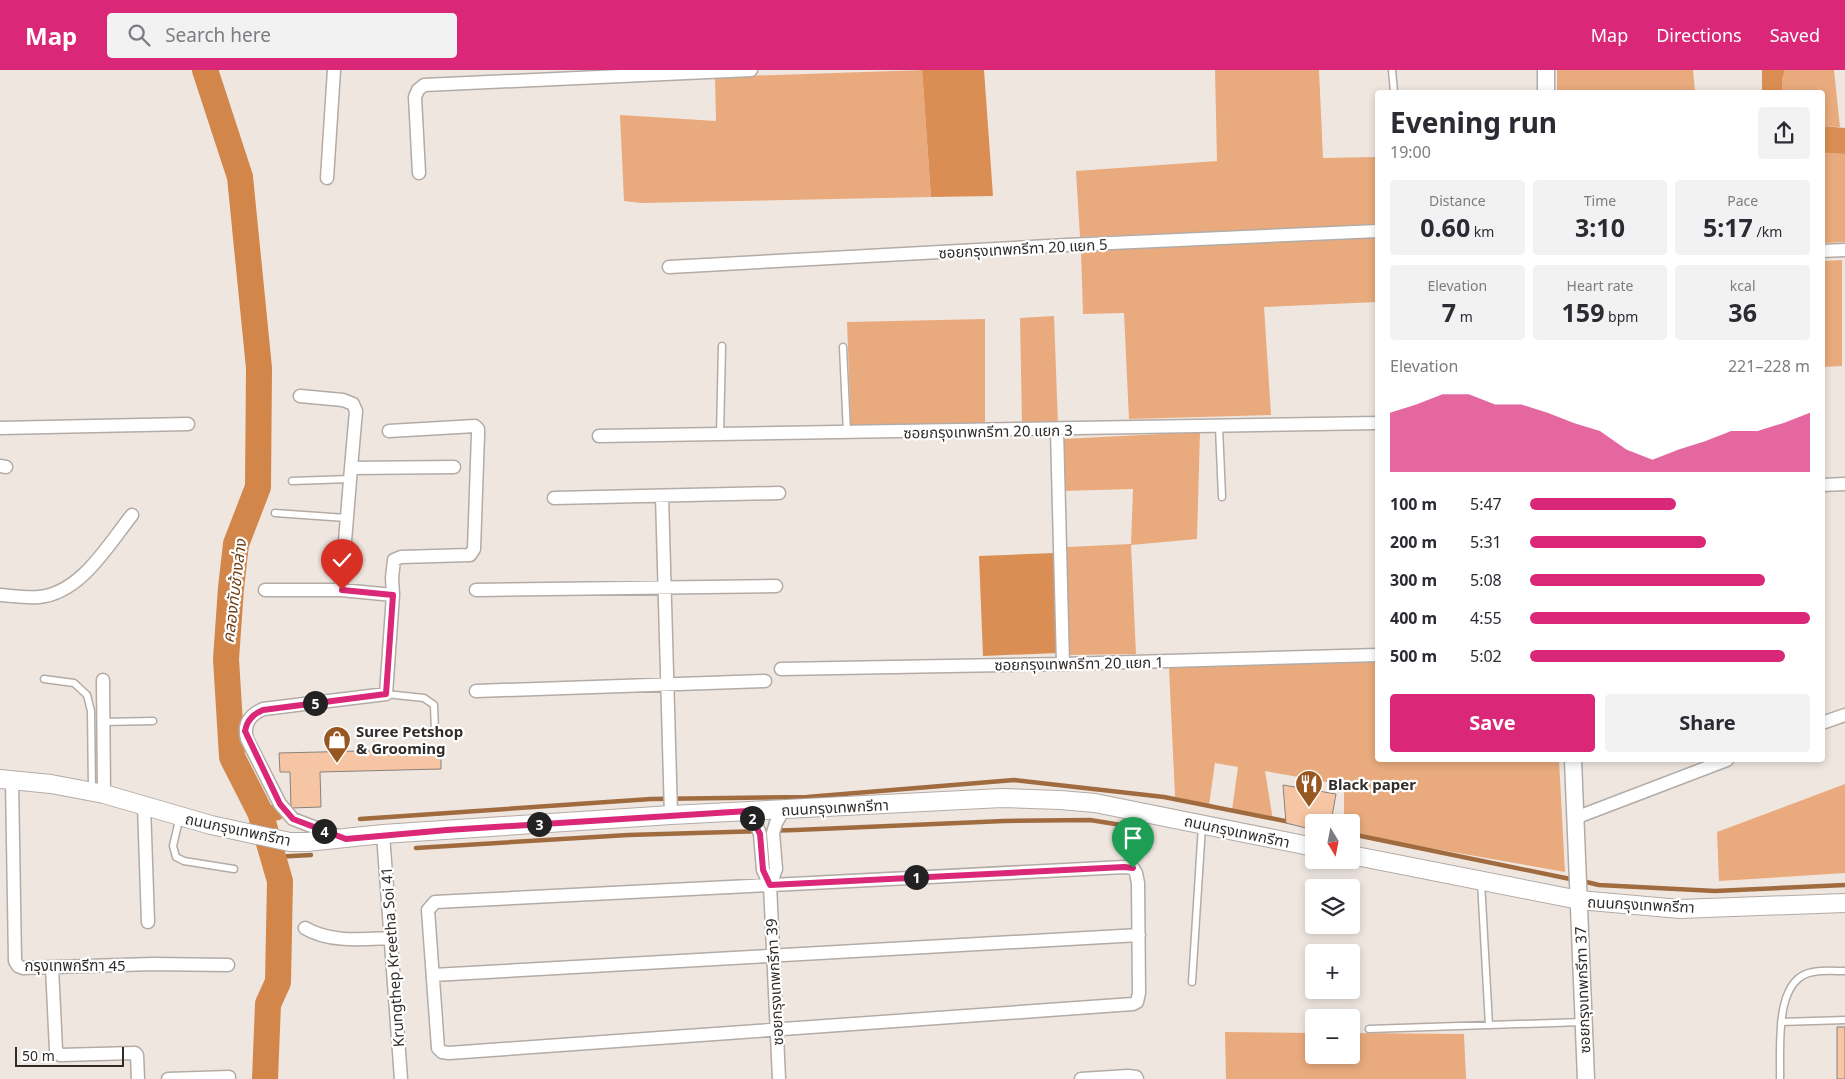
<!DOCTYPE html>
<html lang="en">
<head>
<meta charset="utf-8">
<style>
	:root { --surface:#fff; --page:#f2f2f3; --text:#2b2b33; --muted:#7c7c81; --accent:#db2777 }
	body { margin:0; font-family:"Noto Sans","Noto Sans Thai",sans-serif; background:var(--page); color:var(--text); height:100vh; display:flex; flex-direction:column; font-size:19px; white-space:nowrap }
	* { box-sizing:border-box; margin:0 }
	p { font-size:16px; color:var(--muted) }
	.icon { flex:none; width:28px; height:28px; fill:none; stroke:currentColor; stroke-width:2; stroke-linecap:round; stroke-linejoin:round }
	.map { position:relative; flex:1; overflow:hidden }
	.drawer { position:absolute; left:1375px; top:20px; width:450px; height:672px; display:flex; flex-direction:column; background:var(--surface); border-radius:5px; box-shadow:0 2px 8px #0003 }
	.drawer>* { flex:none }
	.needle { width:32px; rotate:170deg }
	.fabs { position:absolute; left:1305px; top:744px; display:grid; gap:10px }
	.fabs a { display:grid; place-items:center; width:55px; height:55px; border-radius:5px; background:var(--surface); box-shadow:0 2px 8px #0003; font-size:25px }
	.scale { position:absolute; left:15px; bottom:12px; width:109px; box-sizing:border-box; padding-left:5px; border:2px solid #2f2c2a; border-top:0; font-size:14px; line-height:18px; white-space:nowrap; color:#2f2c2a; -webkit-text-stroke:4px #fff; paint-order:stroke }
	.pin { position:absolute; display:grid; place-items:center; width:42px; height:42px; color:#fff; margin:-51px -21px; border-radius:50% 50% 50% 0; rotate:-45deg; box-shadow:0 0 5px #0007 }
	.pin .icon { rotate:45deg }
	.km { position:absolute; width:25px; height:25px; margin:-12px; border-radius:50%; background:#222; color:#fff; font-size:14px; line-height:25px; text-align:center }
	.round { display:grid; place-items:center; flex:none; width:52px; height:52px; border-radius:5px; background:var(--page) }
	.summary { display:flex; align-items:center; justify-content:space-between; height:85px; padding:0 15px }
	h1 { font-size:28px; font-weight:700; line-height:38px }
	.figures { display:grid; grid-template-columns:repeat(3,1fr); gap:8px; height:85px; padding:5px 15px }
	.figures div { display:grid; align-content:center; border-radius:5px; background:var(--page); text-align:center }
	.figures b { font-size:25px; font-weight:700 }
	.figures small { font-size:14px; font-weight:400 }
	.figures p { font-size:14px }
	.chart { height:140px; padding:10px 15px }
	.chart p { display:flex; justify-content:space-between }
	.chart svg { width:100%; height:90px; margin-top:5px; fill:var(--accent); opacity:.7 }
	.cta { display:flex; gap:10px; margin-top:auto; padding:10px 15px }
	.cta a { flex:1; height:58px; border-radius:5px; background:var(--accent); color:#fff; font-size:20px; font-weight:700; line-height:58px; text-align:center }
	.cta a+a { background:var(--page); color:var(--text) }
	ul { padding:0 15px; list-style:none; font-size:16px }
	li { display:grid; grid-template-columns:80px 60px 1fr; align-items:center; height:38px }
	li i { height:12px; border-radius:6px; background:var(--accent) }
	header { display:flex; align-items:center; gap:30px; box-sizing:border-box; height:70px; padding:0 25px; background:var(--accent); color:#fff }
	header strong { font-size:24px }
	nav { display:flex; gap:28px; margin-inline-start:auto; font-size:18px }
	.search { width:350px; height:45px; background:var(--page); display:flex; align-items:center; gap:12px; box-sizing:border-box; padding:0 18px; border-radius:5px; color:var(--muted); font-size:19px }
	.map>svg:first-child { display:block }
	.green { fill:#e9ab7d }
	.forest { fill:#db8e53 }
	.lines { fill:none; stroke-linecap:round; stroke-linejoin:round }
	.stream { stroke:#a16b40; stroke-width:4.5 }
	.canal { stroke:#d2864a; stroke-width:15 }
	.river { stroke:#d2864a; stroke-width:26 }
	.building { fill:#f6c5a3; stroke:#89827c }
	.service-casing { stroke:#b3aba6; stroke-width:9 }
	.minor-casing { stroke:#b3aba6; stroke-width:15 }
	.tertiary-casing { stroke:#b3aba6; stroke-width:19 }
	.secondary-casing { stroke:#b3aba6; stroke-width:20 }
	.service { stroke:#fff; stroke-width:6 }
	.minor { stroke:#fff; stroke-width:12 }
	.tertiary { stroke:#fff; stroke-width:16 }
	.secondary { stroke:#fff; stroke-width:18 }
	.route-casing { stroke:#fff; stroke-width:10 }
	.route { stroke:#db2777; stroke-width:6 }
	.labels { text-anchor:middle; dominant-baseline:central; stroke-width:4.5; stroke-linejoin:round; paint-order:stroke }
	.street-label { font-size:15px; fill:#2f2c2a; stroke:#fff }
	.poi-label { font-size:15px; font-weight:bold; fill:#2f2c2a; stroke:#fff; text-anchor:start }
	.water-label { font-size:16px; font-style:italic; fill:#6f3c10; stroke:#fff }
</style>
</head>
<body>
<header>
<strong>Map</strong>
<div class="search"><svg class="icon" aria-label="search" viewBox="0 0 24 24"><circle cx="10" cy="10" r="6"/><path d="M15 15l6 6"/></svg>Search here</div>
<nav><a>Map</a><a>Directions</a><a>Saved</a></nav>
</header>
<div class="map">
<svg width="1845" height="1009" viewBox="0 0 1845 1009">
	<rect width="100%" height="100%" fill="#efe6e0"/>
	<path class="green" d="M922,0L931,127L641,133L624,131L620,45L716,51L715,7Z
		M1215,0H1319L1323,88L1377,87V155L1080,167L1076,101L1217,91Z
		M1557,0H1693L1695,22H1557Z
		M1785,0H1834L1840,57L1823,56L1822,22H1782V10Z
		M1822,83L1845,84V172L1823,173Z
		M1377,167V232L1264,237L1271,345L1129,349L1124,243L1083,244L1081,181Z
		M1842,190V296L1823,297V191Z
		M1054,246L1058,355H1022L1020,248Z
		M985,249V357L851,360L847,252Z
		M1200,362L1197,469L1131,475L1136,584L1068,585L1067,477L1131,474L1133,419L1063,421V369Z
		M1377,591L1378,690H1559L1565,802L1351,764V752H1344V715L1265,701L1273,750L1232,740L1238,697L1215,693L1209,735L1175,727L1169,598Z
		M1845,714V803L1719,811L1717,762Z
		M1225,962L1314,963V985H1351V963L1464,964L1466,1009H1226Z"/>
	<path class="forest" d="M922,0H984L993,126L931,127Z
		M1762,0H1785L1782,10V22H1762Z
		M1823,56L1845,58V84L1823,83Z
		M1054,483L1058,583L983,586L979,486Z"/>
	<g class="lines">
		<path class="stream" d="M360,749L651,729L807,727L1014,710L1164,727L1290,752
			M1351,764L1575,810
			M416,778L628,765L796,760L1004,751L1090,750L1140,758
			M273,787L311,785
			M1582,811L1599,815L1715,821L1845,815"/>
		<path class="canal" d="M260,742L277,743"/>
		<path class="river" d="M205,0L240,107L259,298L258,417L236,474L231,518L226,589L232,687L260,742L280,811L278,912L268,934L265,1009"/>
	</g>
	<path class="building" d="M441,679V699L320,702L321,737L291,738L290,702H280L279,683Z
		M1283,715L1336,724L1331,752H1314V760L1286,753Z
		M1837,957H1845V1009H1837Z"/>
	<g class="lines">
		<defs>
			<path id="service" d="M1392,0L1394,22
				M843,277L847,363
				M1219,357L1222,427
				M720,365L722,276
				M292,411L350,409
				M275,443L346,448
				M44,609L74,613L87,625L91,641L92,720
				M386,624L424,628L434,635L435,662
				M103,652L153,651
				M180,746L173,776L176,787L184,791L234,799
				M1481,812L1489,955
				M1192,912L1202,756
				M1781,952L1845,950
				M1369,959L1583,952
				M1780,1009C1781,979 1773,908 1813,902C1823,900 1835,901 1845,901"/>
			<path id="minor" d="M419,103L415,27L418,20L424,15L751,0
				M327,108L334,0
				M1822,181L1845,180
				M669,197L1067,175L1378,161
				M300,326L343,330L353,334L356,341L351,398
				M0,358L188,354
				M1057,360L1063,594
				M389,361L475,356L478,359V364L474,479L470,485L401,487L394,490L392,508L393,525
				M599,366L1378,353
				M0,396L6,397
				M1822,415L1845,414
				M662,426L671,745
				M554,428L779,423
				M265,520H341
				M476,520L776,516
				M0,525C13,526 26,528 39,527C81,523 108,475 132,445
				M781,599L1063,594L1378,585
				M103,610L104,724
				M476,621L765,611
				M1822,653L1845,645
				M12,710L15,891L18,896L23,898L153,894L228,895
				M144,735L148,852
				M748,741L757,756L760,764L763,800L770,815L779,1009
				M1575,748L1727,690
				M383,764L401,1009
				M340,767L293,749L280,734L247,669C243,654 250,645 263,639L386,624L393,525L341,520L351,398L454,397
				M1124,797L1133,798L1136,803L1138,813L1139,923L1137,932L1133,934L449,983L442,982L438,978L428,840L435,832Z
				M770,815L776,799L773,763L776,753L784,739
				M305,858C330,873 363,869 391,868
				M52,897L56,980L60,985L135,983L137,985L138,1009
				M433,905L1139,865
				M168,1009L229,1007
				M1081,1009L1128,1006L1136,1007L1137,1009"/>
			<path id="tertiary" d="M1546,0V22
				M1573,690L1586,1009"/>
			<path id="secondary" d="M0,709L51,714L104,724L211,755L290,772H307L383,764L671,745L1002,728L1060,730L1095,733L1314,777
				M1351,785L1579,830L1680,839L1845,833"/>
		</defs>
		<use href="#service" class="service-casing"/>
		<use href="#minor" class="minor-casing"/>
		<use href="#tertiary" class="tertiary-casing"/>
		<use href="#secondary" class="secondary-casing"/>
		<use href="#service" class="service"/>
		<use href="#minor" class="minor"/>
		<use href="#tertiary" class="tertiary"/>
		<use href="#secondary" class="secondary"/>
	</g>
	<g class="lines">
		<defs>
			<path id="route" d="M342,520L393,525L386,624L263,640C253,644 247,650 245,661L280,734L293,749L346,769L447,760L748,741L760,764L763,800L770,815L1124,797L1133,798"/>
		</defs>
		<use href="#route" class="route-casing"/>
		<use href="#route" class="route"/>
	</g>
	<defs>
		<symbol id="shop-pin" viewBox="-11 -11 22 30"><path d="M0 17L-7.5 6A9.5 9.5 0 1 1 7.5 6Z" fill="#975721" stroke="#fff"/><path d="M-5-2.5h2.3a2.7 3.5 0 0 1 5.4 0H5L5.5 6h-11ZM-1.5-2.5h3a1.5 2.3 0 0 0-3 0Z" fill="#fff"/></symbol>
		<symbol id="restaurant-pin" viewBox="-11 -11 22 30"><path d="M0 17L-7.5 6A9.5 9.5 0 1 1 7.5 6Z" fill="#975721" stroke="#fff"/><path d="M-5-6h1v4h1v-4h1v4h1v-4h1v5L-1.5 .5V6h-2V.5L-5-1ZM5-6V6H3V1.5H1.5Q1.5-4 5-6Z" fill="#fff"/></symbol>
	</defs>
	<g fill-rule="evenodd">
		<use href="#shop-pin" x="321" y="654" width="32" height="43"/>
		<use href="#restaurant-pin" x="1293" y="698" width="32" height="43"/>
	</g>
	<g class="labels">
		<g class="street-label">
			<text transform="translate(1023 178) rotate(-3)">ซอยกรุงเทพกรีฑา 20 แยก 5</text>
			<text transform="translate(988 361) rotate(-1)">ซอยกรุงเทพกรีฑา 20 แยก 3</text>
			<text transform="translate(1079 593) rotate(-1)">ซอยกรุงเทพกรีฑา 20 แยก 1</text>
			<text transform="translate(835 737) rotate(-3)">ถนนกรุงเทพกรีฑา</text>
			<text transform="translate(238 759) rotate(12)">ถนนกรุงเทพกรีฑา</text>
			<text transform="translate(1237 761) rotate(12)">ถนนกรุงเทพกรีฑา</text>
			<text transform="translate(1641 834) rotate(3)">ถนนกรุงเทพกรีฑา</text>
			<text transform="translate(392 887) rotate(-94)">Krungthep Kreetha Soi 41</text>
			<text x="75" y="895">กรุงเทพกรีฑา 45</text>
			<text transform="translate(774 912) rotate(-93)">ซอยกรุงเทพกรีฑา 39</text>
			<text transform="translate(1582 920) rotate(-92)">ซอยกรุงเทพกรีฑา 37</text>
		</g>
		<g class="poi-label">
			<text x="356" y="661">Suree Petshop<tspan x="356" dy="17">&amp; Grooming</tspan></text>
			<text x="1328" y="714">Black paper</text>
		</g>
		<g class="water-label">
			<text transform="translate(234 521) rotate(-83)">คลองทับช้างล่าง</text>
		</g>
	</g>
</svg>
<div class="fabs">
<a><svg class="needle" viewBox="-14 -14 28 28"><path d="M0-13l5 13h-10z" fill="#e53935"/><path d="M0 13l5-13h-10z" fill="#7c7c81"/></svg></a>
<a><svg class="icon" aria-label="layers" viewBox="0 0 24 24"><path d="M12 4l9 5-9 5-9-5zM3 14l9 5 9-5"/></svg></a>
<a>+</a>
<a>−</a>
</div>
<div class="scale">50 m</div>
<div class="pin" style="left:1133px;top:798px;background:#1e9e55"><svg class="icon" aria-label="arrive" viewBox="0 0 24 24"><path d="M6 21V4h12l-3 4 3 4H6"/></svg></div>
<div class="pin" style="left:342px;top:520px;background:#d93025"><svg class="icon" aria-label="check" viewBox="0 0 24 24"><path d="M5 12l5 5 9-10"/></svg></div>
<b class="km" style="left:916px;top:807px">1</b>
<b class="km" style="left:752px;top:748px">2</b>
<b class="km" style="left:539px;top:754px">3</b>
<b class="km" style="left:324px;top:761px">4</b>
<b class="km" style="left:315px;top:633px">5</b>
<section class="drawer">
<div class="summary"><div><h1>Evening run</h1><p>19:00</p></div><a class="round"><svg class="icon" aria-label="share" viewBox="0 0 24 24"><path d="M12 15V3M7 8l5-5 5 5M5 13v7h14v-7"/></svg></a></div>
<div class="figures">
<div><p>Distance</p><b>0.60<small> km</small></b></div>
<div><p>Time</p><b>3:10</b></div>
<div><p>Pace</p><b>5:17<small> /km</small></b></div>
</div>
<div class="figures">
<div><p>Elevation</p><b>7<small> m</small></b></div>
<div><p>Heart rate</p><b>159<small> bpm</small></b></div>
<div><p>kcal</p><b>36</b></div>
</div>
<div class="chart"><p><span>Elevation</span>221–228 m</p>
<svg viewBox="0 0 160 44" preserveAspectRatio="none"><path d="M0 44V15L10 11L20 6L30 6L40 11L50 11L60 15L70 20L80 24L90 33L100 38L110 33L120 29L130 24L140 24L150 20L160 15V44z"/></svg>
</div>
<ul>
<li><b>100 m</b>5:47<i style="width:52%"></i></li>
<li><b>200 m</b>5:31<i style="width:63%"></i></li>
<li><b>300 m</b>5:08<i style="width:84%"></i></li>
<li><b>400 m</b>4:55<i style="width:100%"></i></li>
<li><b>500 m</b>5:02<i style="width:91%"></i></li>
</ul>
<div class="cta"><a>Save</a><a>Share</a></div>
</section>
</div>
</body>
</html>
